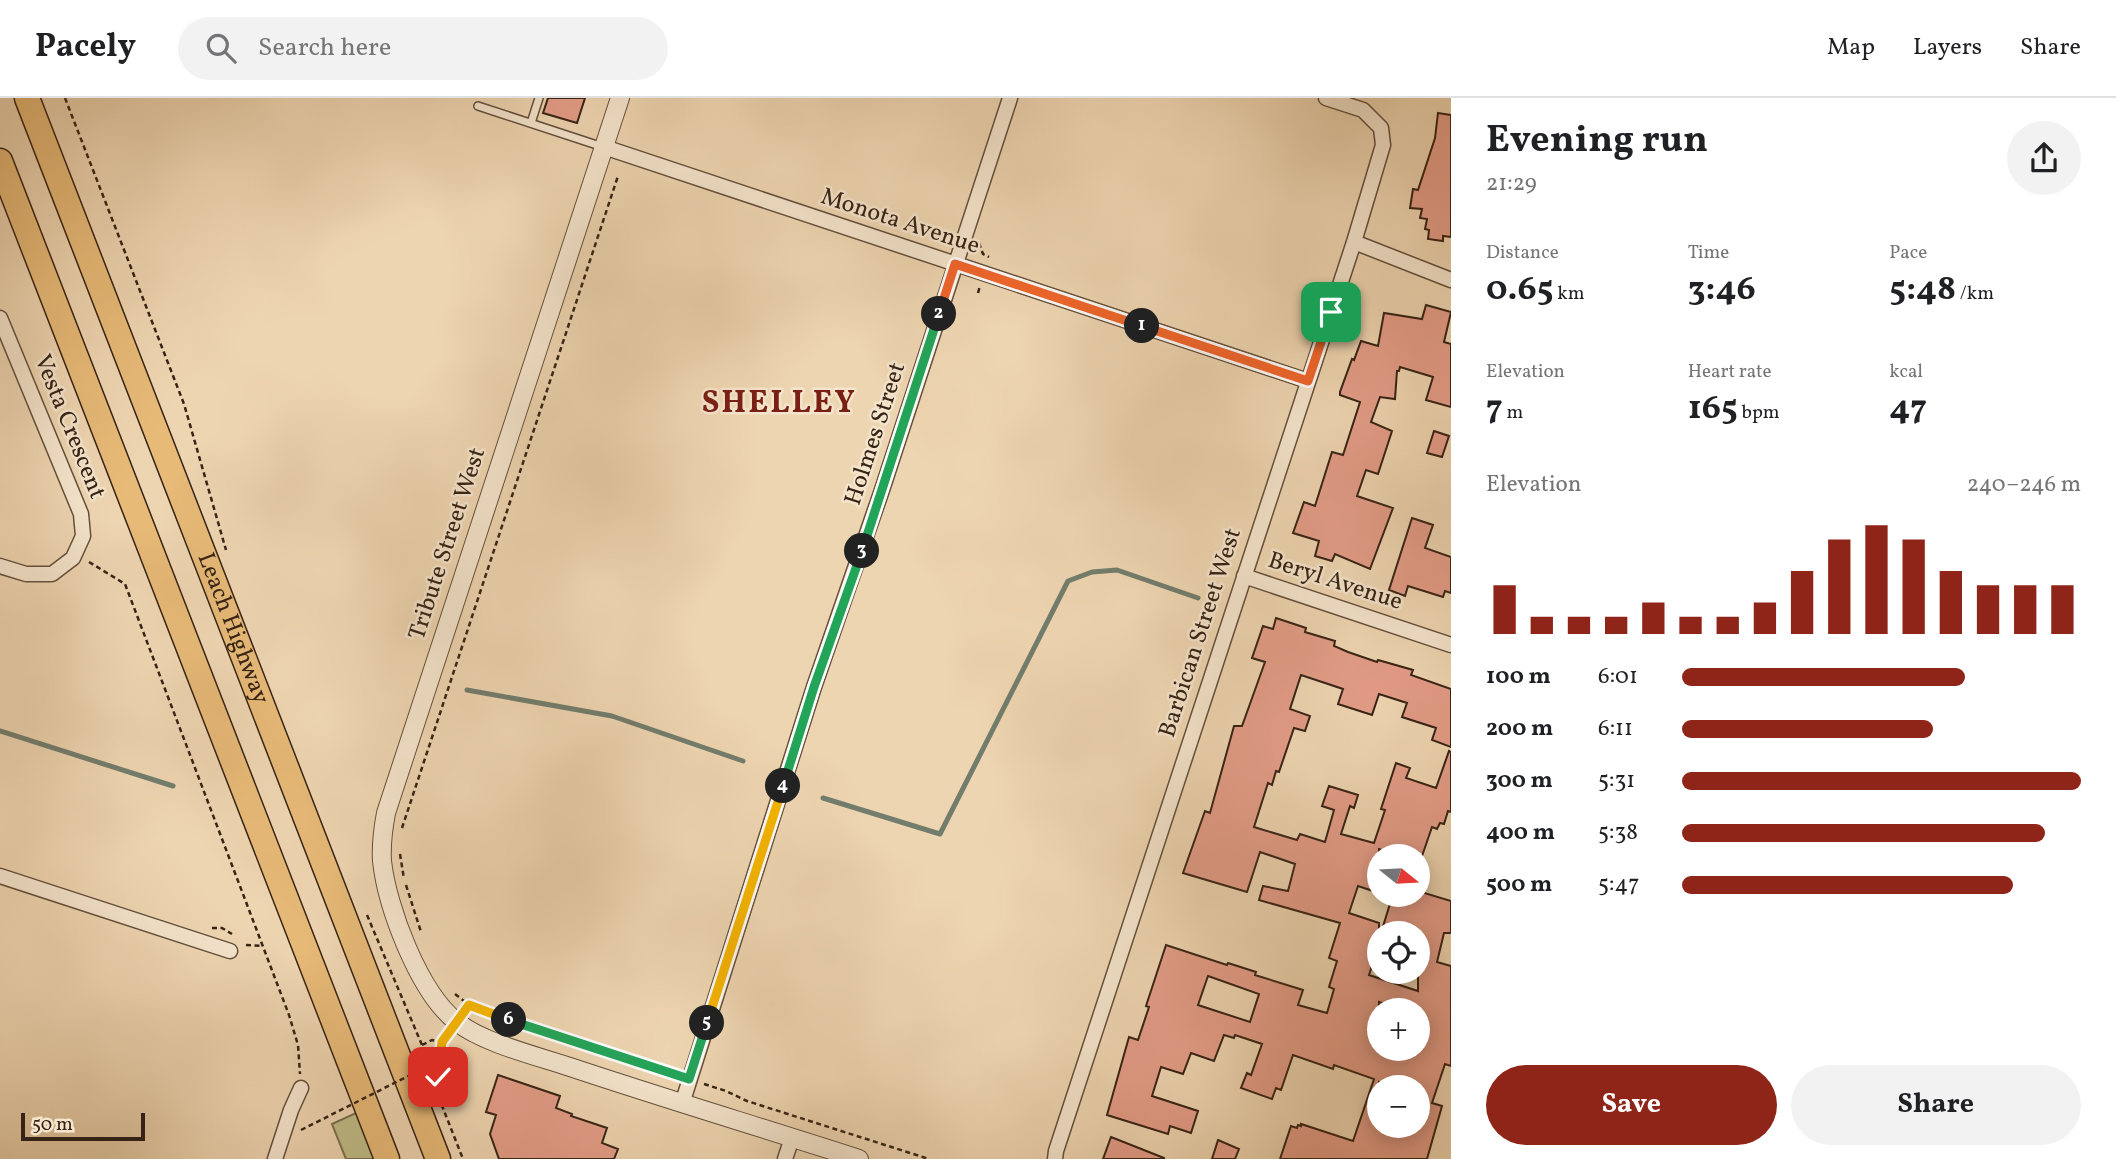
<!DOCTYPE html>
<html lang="en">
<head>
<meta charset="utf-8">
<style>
	:root { --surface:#fff; --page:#f2f2f2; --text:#202124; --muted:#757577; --line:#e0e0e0; --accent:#8f2418 }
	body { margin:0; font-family:Vollkorn,serif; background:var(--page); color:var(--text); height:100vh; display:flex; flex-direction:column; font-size:26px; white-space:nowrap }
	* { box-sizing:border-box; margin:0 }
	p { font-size:23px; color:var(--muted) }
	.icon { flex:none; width:38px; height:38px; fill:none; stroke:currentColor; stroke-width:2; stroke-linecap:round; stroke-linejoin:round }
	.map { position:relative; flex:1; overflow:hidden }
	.panel { display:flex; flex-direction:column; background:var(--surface); width:665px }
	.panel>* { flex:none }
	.needle { width:46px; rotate:108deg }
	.fabs { position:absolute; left:1367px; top:746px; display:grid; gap:14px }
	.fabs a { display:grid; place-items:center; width:63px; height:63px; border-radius:50%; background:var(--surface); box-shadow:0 4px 18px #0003; font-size:35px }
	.scale { position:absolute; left:21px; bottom:18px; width:124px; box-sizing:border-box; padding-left:7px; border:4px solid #362315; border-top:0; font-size:19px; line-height:24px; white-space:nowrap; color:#362315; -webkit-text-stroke:5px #f4e4cc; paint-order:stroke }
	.pin { position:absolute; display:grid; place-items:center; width:60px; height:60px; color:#fff; margin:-30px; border-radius:14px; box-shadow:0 4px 10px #0006 }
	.km { position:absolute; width:35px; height:35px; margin:-18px; border-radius:50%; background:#222; color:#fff; font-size:19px; line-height:35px; text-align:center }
	.round { display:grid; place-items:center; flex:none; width:74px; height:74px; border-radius:37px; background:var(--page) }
	.headline { display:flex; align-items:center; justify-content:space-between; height:119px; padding:0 35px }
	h1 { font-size:38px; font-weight:700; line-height:52px }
	.metrics { display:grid; grid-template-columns:repeat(3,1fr); gap:10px; height:119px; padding:7px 35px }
	.metrics div { display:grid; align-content:center }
	.metrics b { font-size:35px; font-weight:700 }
	.metrics small { font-size:19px; font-weight:400 }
	.metrics p { font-size:19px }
	.chart { height:196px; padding:14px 35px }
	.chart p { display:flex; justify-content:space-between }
	.chart svg { width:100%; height:126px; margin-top:7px; stroke:var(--accent); stroke-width:6 }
	.action { display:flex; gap:14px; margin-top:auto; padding:14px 35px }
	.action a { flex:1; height:80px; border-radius:42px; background:var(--accent); color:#fff; font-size:28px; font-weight:700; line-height:80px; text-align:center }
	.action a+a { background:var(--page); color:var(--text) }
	ul { padding:0 35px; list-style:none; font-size:23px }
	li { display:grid; grid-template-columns:112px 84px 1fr; align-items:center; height:52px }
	li i { height:18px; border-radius:9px; background:var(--accent) }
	header { display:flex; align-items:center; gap:42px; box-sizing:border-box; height:98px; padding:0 35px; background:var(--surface); border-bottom:2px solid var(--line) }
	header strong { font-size:33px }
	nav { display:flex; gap:38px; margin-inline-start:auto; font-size:24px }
	.search { width:490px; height:63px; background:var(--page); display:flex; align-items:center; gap:18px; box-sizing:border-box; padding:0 24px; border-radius:38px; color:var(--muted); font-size:26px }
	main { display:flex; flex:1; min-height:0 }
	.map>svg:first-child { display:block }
	.green { fill:#bfbc87; stroke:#7a704e; stroke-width:2 }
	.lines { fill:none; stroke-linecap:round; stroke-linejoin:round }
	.stream { stroke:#727d6d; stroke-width:5 }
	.building { fill:#e49d88; stroke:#362315; stroke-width:2; fill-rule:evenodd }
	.service-casing { stroke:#64503c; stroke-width:10 }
	.minor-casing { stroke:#64503c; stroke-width:17 }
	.tertiary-casing { stroke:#64503c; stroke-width:20 }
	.trunk-casing { stroke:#362315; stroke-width:27 }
	.path { stroke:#362315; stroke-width:2.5; stroke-dasharray:5 3.5; stroke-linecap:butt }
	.service { stroke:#f4e4cc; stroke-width:7 }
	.minor { stroke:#f4e4cc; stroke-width:14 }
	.tertiary { stroke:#f4e4cc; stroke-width:18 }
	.trunk { stroke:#e7ba78; stroke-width:24 }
	.path-bridge { stroke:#362315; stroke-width:2.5; stroke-dasharray:5 3.5; stroke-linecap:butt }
	.split-1-casing { stroke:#fff; stroke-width:14 }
	.split-2-casing { stroke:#fff; stroke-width:14 }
	.split-3-casing { stroke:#fff; stroke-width:14 }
	.split-4-casing { stroke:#fff; stroke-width:14 }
	.split-5-casing { stroke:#fff; stroke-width:14 }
	.split-6-casing { stroke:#fff; stroke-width:14 }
	.split-7-casing { stroke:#fff; stroke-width:14 }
	.split-1 { stroke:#f0652b; stroke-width:9 }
	.split-2 { stroke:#f0652b; stroke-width:9 }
	.split-3 { stroke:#22a559; stroke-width:9 }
	.split-4 { stroke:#22a559; stroke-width:9 }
	.split-5 { stroke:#f5b400; stroke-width:9 }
	.split-6 { stroke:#22a559; stroke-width:9 }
	.split-7 { stroke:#f5b400; stroke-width:9 }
	.labels { text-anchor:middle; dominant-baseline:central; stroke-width:5; stroke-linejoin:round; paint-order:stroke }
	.street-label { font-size:24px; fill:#362315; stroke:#f4e4cc }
	.district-label { font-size:32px; font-weight:bold; letter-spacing:2px; fill:#7a1f14; stroke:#f4e4cc }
</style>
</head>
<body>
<header>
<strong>Pacely</strong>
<div class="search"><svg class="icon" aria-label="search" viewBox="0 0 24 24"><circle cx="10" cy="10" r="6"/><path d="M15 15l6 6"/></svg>Search here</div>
<nav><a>Map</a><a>Layers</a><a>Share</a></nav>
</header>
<main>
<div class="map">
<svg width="1451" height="1061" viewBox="0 0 1451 1061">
	<rect width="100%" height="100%" fill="#eed5b1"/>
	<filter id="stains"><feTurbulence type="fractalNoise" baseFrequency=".00286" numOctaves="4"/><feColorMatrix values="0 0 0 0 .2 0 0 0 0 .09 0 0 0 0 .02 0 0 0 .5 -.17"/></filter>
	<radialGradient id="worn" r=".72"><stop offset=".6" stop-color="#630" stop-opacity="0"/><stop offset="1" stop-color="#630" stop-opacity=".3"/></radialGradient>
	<path class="green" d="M358,1014L376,1061H346L332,1026Z"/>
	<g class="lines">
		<path class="stream" d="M467,592L612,618L743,663
			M0,633L173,688
			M823,700L940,736L1068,483L1092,474L1117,472L1198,500"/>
	</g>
	<path class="building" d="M548,0H585L577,25L543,15Z
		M1438,15L1451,17V139L1443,138V143L1428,141L1429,132L1425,131L1427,121L1420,120L1422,111L1410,110L1413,91L1418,92L1435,40Z
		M1426,207L1451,214L1444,244L1451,246V309L1426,302L1433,279L1400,269L1399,273H1397L1395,301L1380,299L1371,324L1392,333L1378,376L1366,372L1357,398L1393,410L1370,471L1335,456L1332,463L1315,458L1319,443L1293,435L1304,404L1315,408L1332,354L1343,357L1360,304L1340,297V294L1352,261L1354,262L1361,243L1378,248L1384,215L1422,221Z
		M1434,333L1449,338L1442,359L1427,355Z
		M1412,420L1433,427L1425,450L1451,459V495L1445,493L1443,499L1408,488L1405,498L1389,492Z
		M1276,520L1306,530L1305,534L1335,543L1334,548L1348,554L1377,564L1378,562L1413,572L1411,577L1451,591V649L1432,642L1436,630L1402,619L1407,605L1379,596L1372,617L1338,606L1343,591L1301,577L1290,611L1310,618L1305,633L1294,630L1279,674L1276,673L1272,687L1268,685L1254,729L1297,742L1300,736L1325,744L1334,712L1322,708L1329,688L1358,697L1354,710L1350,708L1341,736L1374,745L1385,712L1381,711L1396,665L1410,670L1406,680L1436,690L1449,653L1451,654V714L1448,713L1444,726L1440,725L1437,731L1432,729L1421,761L1418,758L1390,750L1389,754L1379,751V795L1358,788L1349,815L1379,825V846L1369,877L1418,893V835H1381L1393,796H1418V793L1451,803V835H1444L1437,864L1451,868V968L1445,966L1432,1005L1442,1008L1427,1061H1280L1291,1028L1297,1030L1298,1027L1301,1028V1026L1353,1043L1374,981L1334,967L1333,971L1293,957L1281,992L1276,990L1272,1001L1241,990L1247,975L1251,977L1262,946L1235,937L1234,940L1224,937L1214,963L1191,955L1183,976L1161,969L1152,998L1198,1013L1191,1035L1170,1028L1168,1036L1107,1017L1129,939L1138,942L1149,909L1146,908L1166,847L1227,867L1228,865L1256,874L1255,877L1303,892L1298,907L1327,915L1334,891L1329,889L1337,863L1329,860L1340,825L1259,802L1263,788L1288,793L1295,766L1260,754L1247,794L1183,775L1205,713L1210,715L1234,628H1242L1265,564L1252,560L1263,528L1273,531ZM1208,878L1259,896L1250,924L1198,907ZM1379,904L1403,912H1418V950H1379ZM1379,984L1394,989H1418V1027H1379Z
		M498,977L560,998L556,1010L572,1016L571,1018L607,1030L602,1045L618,1051L614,1061H499L490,1036L496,1017L486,1014Z
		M1111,1039L1164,1060V1061H1103Z
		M1218,1042L1239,1051L1235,1061H1212Z"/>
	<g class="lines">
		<defs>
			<path id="service" d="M478,8L603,49
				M531,25L539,0"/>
			<path id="minor" d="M604,49L1308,283
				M1354,144L1451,182
				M0,220L81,416L83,438L73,460L52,476H26L0,468
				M1244,478L1451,547
				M0,778L230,853
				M682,1006L814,589L882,392L1010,0
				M275,1061L291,1012L301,990
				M785,1061L792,1040
				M1055,1061L1056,1053L1354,144L1383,47L1381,30L1363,12L1326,0"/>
			<path id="tertiary" d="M620,0L386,715C383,731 381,747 382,763C387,809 419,895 457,924C483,945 537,958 570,969C666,1001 763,1030 859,1061"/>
			<g id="trunk">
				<path id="s1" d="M27,0L438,1061"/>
				<path d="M0,63L387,1061"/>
			</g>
		</defs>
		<use href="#service" class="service-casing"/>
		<use href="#minor" class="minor-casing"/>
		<use href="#tertiary" class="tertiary-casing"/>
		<use href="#trunk" class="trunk-casing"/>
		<path class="path" d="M65,0L184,306L226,452
			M979,145L983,156L989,159
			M978,195L980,188
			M89,464L125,486L289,917L298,947L300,976
			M402,730L618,78
			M400,756L404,781
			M406,787L421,834
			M367,817L422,947L437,995L463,1061
			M212,830H222L232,836
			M246,847L263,848
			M455,896L469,907L481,913L674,976
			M422,947L432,942L442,944
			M442,986C434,974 438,949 446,938
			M704,986L726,993L747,1003L929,1061"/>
		<use href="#service" class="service"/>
		<use href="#minor" class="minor"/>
		<use href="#tertiary" class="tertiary"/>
		<use href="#trunk" class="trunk"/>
		<path class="path-bridge" d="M301,1032L448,958L458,961L463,968L461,979L449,988L442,986"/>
	</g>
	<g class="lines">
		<defs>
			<path id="split-1" d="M1142,228L1308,283L1331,214"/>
			<path id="split-2" d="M939,216L955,166L1142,228"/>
			<path id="split-3" d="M862,453L939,216"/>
			<path id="split-4" d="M783,688L814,589L862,453"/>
			<path id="split-5" d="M707,925L783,688"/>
			<path id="split-6" d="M509,922L689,981L707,925"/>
			<path id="split-7" d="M438,979L442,944L469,907L509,922"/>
		</defs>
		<use href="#split-1" class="split-1-casing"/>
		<use href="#split-2" class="split-2-casing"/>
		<use href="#split-3" class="split-3-casing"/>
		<use href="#split-4" class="split-4-casing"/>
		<use href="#split-5" class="split-5-casing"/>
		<use href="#split-6" class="split-6-casing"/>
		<use href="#split-7" class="split-7-casing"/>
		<use href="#split-1" class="split-1"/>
		<use href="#split-2" class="split-2"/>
		<use href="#split-3" class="split-3"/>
		<use href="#split-4" class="split-4"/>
		<use href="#split-5" class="split-5"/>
		<use href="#split-6" class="split-6"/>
		<use href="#split-7" class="split-7"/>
	</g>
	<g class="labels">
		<g class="street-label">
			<text transform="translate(900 124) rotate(18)">Monota Avenue</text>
			<text transform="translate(69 329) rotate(68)">Vesta Crescent</text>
			<text transform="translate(876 336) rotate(-72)">Holmes Street</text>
			<text transform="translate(448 446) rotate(-72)">Tribute Street West</text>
			<text transform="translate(1335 484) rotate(18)">Beryl Avenue</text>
			<text stroke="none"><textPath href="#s1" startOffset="569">Leach Highway</textPath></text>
			<text transform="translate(1201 535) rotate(-72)">Barbican Street West</text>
		</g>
		<g class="district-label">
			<text x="779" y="306">SHELLEY</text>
		</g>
	</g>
	<rect width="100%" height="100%" filter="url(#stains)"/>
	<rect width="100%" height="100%" fill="url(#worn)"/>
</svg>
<div class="fabs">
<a><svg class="needle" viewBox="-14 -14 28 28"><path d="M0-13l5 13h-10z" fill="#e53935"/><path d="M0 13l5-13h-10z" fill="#757577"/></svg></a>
<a><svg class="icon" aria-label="locate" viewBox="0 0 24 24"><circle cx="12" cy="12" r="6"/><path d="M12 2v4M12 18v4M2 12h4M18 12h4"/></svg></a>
<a>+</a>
<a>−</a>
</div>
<div class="scale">50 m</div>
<div class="pin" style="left:1331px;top:214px;background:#1e9e55"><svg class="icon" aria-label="arrive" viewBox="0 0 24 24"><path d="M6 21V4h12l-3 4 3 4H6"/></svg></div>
<div class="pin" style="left:438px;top:979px;background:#d93025"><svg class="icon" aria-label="check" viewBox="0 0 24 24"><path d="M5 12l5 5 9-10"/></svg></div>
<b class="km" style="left:1142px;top:228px">1</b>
<b class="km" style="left:939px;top:216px">2</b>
<b class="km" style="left:862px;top:453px">3</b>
<b class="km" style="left:783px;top:688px">4</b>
<b class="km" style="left:707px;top:925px">5</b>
<b class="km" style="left:509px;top:922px">6</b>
</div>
<section class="panel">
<div class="headline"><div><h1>Evening run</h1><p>21:29</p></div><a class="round"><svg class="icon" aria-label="share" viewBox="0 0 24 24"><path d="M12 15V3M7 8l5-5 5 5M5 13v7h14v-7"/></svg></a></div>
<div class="metrics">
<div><p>Distance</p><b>0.65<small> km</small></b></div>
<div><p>Time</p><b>3:46</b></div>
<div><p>Pace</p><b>5:48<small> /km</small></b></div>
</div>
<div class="metrics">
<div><p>Elevation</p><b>7<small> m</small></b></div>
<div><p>Heart rate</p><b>165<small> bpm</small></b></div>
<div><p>kcal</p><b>47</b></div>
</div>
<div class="chart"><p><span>Elevation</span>240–246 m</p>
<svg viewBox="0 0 160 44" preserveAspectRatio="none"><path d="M5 44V27M15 44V38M25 44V38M35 44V38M45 44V33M55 44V38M65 44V38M75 44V33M85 44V22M95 44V11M105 44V6M115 44V11M125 44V22M135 44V27M145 44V27M155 44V27"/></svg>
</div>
<ul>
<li><b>100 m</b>6:01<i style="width:71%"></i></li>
<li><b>200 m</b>6:11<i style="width:63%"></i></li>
<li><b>300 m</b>5:31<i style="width:100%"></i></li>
<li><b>400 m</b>5:38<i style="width:91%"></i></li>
<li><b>500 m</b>5:47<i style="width:83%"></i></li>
</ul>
<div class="action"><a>Save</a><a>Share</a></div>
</section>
</main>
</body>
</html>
